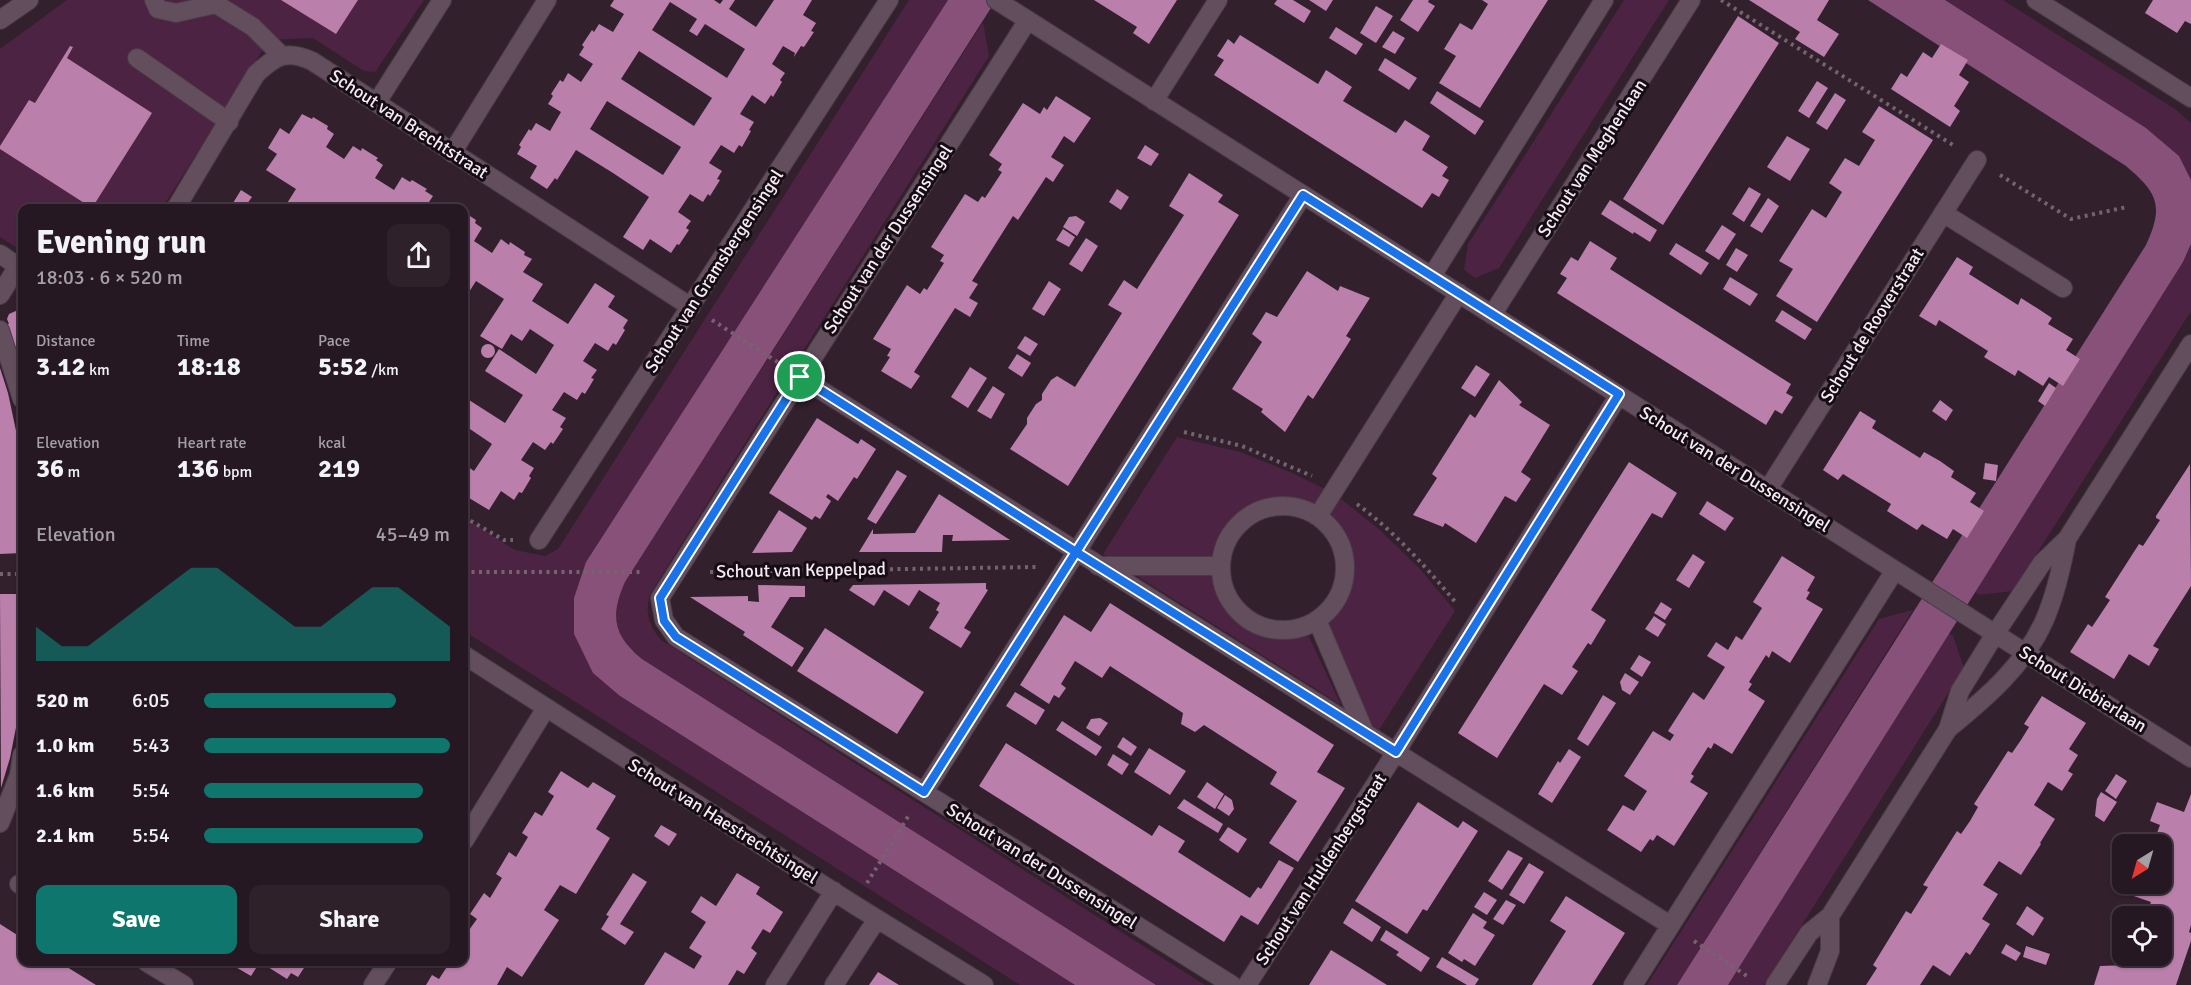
<!DOCTYPE html>
<html lang="en">
<head>
<meta charset="utf-8">
<style>
	:root { --surface:#261822; --page:#2e212a; --text:#f1f3f6; --muted:#a4a0a5; --line:#423740; --accent:#0f766e }
	body { margin:0; font-family:Signika,sans-serif; background:var(--page); color:var(--text); height:100vh; display:flex; flex-direction:column; font-size:22px; white-space:nowrap }
	* { box-sizing:border-box; margin:0 }
	p { font-size:20px; color:var(--muted) }
	.icon { flex:none; width:33px; height:33px; fill:none; stroke:currentColor; stroke-width:2; stroke-linecap:round; stroke-linejoin:round }
	.map { position:relative; flex:1; overflow:hidden }
	.details { position:absolute; left:18px; top:204px; width:450px; height:762px; display:flex; flex-direction:column; background:var(--surface); border-radius:12px; box-shadow:0 2px 4px #0004,0 0 0 2px var(--line) }
	.details>* { flex:none }
	.needle { width:39px; rotate:217deg }
	.controls { position:absolute; left:2112px; top:834px; display:grid; gap:12px }
	.controls a { display:grid; place-items:center; width:60px; height:60px; border-radius:12px; background:var(--surface); box-shadow:0 2px 4px #0004,0 0 0 2px var(--line); font-size:30px }
	.pin { position:absolute; display:grid; place-items:center; width:51px; height:51px; color:#fff; margin:-26px; border:3px solid #fff; border-radius:50%; box-shadow:0 2px 6px #0007 }
	.round { display:grid; place-items:center; flex:none; width:63px; height:63px; border-radius:12px; background:var(--page) }
	.head { display:flex; align-items:center; justify-content:space-between; height:102px; padding:0 18px }
	h1 { font-size:33px; font-weight:700; line-height:45px }
	.stats { display:grid; grid-template-columns:repeat(3,1fr); gap:9px; height:102px; padding:6px 18px }
	.stats div { display:grid; align-content:center }
	.stats b { font-size:26px; font-weight:700 }
	.stats small { font-size:16px; font-weight:400 }
	.stats p { font-size:16px }
	.chart { height:168px; padding:12px 18px }
	.chart p { display:flex; justify-content:space-between }
	.chart svg { width:100%; height:108px; margin-top:6px; fill:var(--accent); opacity:.7 }
	.action { display:flex; gap:12px; margin-top:auto; padding:12px 18px }
	.action a { flex:1; height:69px; border-radius:12px; background:var(--accent); color:#fff; font-size:24px; font-weight:700; line-height:69px; text-align:center }
	.action a+a { background:var(--page); color:var(--text) }
	ul { padding:0 18px; list-style:none; font-size:20px }
	li { display:grid; grid-template-columns:96px 72px 1fr; align-items:center; height:45px }
	li i { height:15px; border-radius:8px; background:var(--accent) }
	.map>svg:first-child { display:block }
	.green { fill:#4c2342 }
	.water { fill:#87517a }
	.building { fill:#ba7faa; fill-rule:evenodd }
	.lines { fill:none; stroke-linecap:round; stroke-linejoin:round }
	.lane-casing { stroke:#4a3b46; stroke-width:20 }
	.street-casing { stroke:#4a3b46; stroke-width:20 }
	.path { stroke:#74646f; stroke-width:4; stroke-dasharray:3 4.5; stroke-linecap:butt }
	.lane { stroke:#624e5d; stroke-width:18 }
	.street { stroke:#624e5d; stroke-width:18 }
	.route-casing { stroke:#fff; stroke-width:12 }
	.route { stroke:#1a73e8; stroke-width:8 }
	.labels { text-anchor:middle; dominant-baseline:central; stroke-width:6; stroke-linejoin:round; paint-order:stroke }
	.street-label { font-size:18px; fill:#f7ebf3; stroke:#150d13 }
</style>
</head>
<body>
<div class="map">
<svg width="2191" height="985" viewBox="0 0 2191 985">
	<rect width="100%" height="100%" fill="#32202d"/>
	<path class="green" d="M67,0H424L375,72L364,71L313,38L269,40L162,208H22V251L0,237V49Z
		M909,0H948L586,562L620,696L1075,985H1020L464,631V517L515,550L545,556L558,549Z
		M1624,0H1669L1499,268L1475,278L1464,270L1468,244Z
		M1945,0H2003L2175,109L2191,123V180L2179,156L2146,128Z
		M983,22L989,56L650,594C645,612 648,625 661,640L1205,985H1156L642,659C613,635 610,616 625,582Z
		M2191,244V311L2013,591L1979,595L1975,592L2183,262Z
		M1177,437L1240,452L1290,472L1327,490L1312,512C1268,495 1235,514 1221,557H1108L1103,554Z
		M1341,499L1380,530L1420,569L1455,611L1379,730L1369,723L1322,617C1351,587 1352,553 1325,521Z
		M1221,575C1233,618 1260,636 1304,626L1341,705L1137,576Z
		M1913,610L1677,985H1647L1879,619Z
		M1949,633L1953,636L1964,668L1764,985H1728Z"/>
	<path class="water" d="M948,0H996L625,582C610,616 613,635 642,659L1156,985H1075L620,696L593,673L574,634V598L586,562Z
		M1868,0H1945L2146,128L2179,156L2191,180V244L2183,262L1728,985H1677L2146,245C2164,206 2158,193 2126,166Z"/>
	<path class="building" d="M281,0H358L336,34Z
		M614,0H714L720,4L723,0H735L729,9L756,27L774,0H812L803,15L816,23L811,31L814,32L804,47L801,46L794,57L795,53L783,46L772,64L785,73L780,80L782,82L773,97L771,95L765,104L752,95L740,114L754,122L749,130L751,131L742,147L739,145L734,153L721,145L709,163L722,171L717,179L720,180L710,196L708,194L703,202L690,194L678,212L691,221L686,228L689,230L679,245L677,244L671,253L650,239L643,250L623,237L649,197L613,173L576,150L557,180L555,178L547,189L530,178L537,166L517,154L521,147L519,145L529,129L531,131L536,123L550,131L561,112L548,104L553,96L551,94L560,80L563,82L568,73L581,82L593,64L579,55L584,47L582,45L592,30L594,32L599,24L613,32L624,14L610,6ZM670,2L697,19L689,31L697,36L705,24L745,49L727,78L652,30ZM639,51L712,98L694,126L621,79ZM607,101L681,147L663,175L590,129Z
		M1094,0H1177L1149,44L1133,33L1137,27Z
		M1277,0H1293L1311,11L1304,23L1274,4Z
		M1309,0H1333L1326,11Z
		M1413,0H1429L1428,2L1435,6L1418,32L1400,20Z
		M1482,0H1548L1480,108L1439,83L1456,56L1444,49L1460,23L1472,30L1488,4Z
		M1749,0H1829L1817,20L1839,34L1824,57L1795,39L1800,32Z
		M2153,0H2191V24L2185,21L2177,33L2145,13Z
		M1376,6L1393,16L1376,43L1360,33Z
		M1738,16L1779,43L1663,225L1623,199Z
		M1336,27L1363,44L1356,55L1329,38Z
		M1393,31L1405,38L1395,54L1382,47Z
		M1240,35L1318,84L1326,70L1352,87L1343,101L1396,133L1405,120L1430,136L1422,150L1448,167L1442,176L1449,180L1439,197L1432,193L1422,208L1214,75L1224,60L1217,56L1228,39L1234,44Z
		M1941,44L1968,60L1959,75L1969,82L1954,106L1960,111L1950,127L1891,89L1901,73L1907,77L1923,52L1932,58Z
		M70,46L73,47L67,58L152,113L92,208L0,149V146L29,100L35,103Z
		M1385,58L1417,78L1409,90L1378,70Z
		M1817,81L1828,88L1809,118L1798,111Z
		M1437,91L1484,121L1475,135L1430,103Z
		M1835,93L1846,100L1827,130L1816,123Z
		M1056,96L1091,118L1074,143L1064,136L1051,157L1064,165L1053,182L1046,177L1018,220L1013,216L972,281L978,284L969,298L978,303L970,317L955,308L914,372L920,376L911,389L881,371L890,357L887,356L891,349L873,339L907,285L920,294L924,288L927,290L944,263L940,261L944,255L931,247L965,194L978,202L982,196L985,198L1002,172L998,170L1002,164L989,155L1023,103L1040,114L1044,107L1047,110Z
		M1879,106L1933,140L1817,322L1776,296L1793,269L1779,261L1812,209L1826,218L1842,192L1829,183L1845,158L1859,166L1875,140L1862,132Z
		M302,114L312,119L313,117L328,126L327,129L334,134L326,147L344,159L353,146L361,151L362,148L378,158L376,160L383,165L375,178L394,190L402,177L410,182L412,180L427,189L425,191L433,196L425,208H327L318,203L314,208H284L296,189L266,170L277,154L268,148L280,128L289,134Z
		M1787,136L1810,149L1790,181L1767,167Z
		M1145,145L1159,154L1151,166L1137,158Z
		M1189,173L1223,195L1218,202L1239,215L1068,486L1010,449L1027,424V418L1036,404L1042,400V394L1051,380L1057,376L1075,387L1122,313L1108,305L1124,280L1137,289L1184,215L1169,206Z
		M1749,187L1761,194L1744,222L1732,214Z
		M1117,189L1129,197L1121,210L1109,202Z
		M241,190L252,197L244,208L233,203Z
		M1768,198L1779,206L1762,233L1750,226Z
		M1610,200L1657,230L1650,242L1634,232L1633,234L1601,214Z
		M464,212L476,220L475,223L482,228L474,241L492,253L501,239L509,245L510,242L525,252L524,255L532,259L523,272L543,284L532,301L568,324L595,283L615,296L608,307L628,320L623,328L625,330L616,345L613,343L608,351L595,343L583,361L597,370L591,378L594,379L585,394L582,392L577,400L564,392L552,410L566,418L560,427L563,429L553,444L551,442L545,450L533,442L521,460L534,468L529,476L531,478L522,493L519,492L514,500L501,491L489,510L464,495V464L474,471L492,444L464,425V409L469,400L505,423L523,395L485,371L499,349L536,374L554,345L530,329L522,341L511,334L502,349L480,336L504,299L476,281L464,300Z
		M1076,216L1085,222L1077,236L1063,227L1069,217Z
		M1722,225L1736,234L1719,260L1705,251Z
		M1063,229L1075,237L1069,247L1056,240Z
		M1086,238L1098,246L1082,272L1069,264Z
		M1590,241L1617,258L1610,269L1791,384L1786,393L1793,397L1782,414L1775,410L1766,425L1557,293L1567,278L1560,274L1571,257L1578,261Z
		M1676,243L1709,263L1701,275L1669,254Z
		M1736,248L1748,255L1737,272L1726,265Z
		M1957,257L1973,267L1969,274L2018,305L2021,298L2037,308L2052,318L2048,324L2073,339L2066,350L2080,359L2063,386L2049,377L2043,386L2018,370L2015,376L1984,357L1988,351L1939,320L1936,326L1919,316Z
		M1307,271L1338,291L1340,286L1370,298L1346,336L1351,339L1313,399L1308,395L1285,432L1261,412L1263,409L1232,389L1262,342L1252,334L1266,312L1277,317Z
		M1730,277L1758,294L1750,306L1723,289Z
		M1049,281L1061,289L1044,316L1032,309Z
		M18,310L22,313V368L7,324H9L7,319L9,314Z
		M1782,310L1812,329L1805,340L1775,321Z
		M1025,336L1038,344L1030,356L1017,348Z
		M481 351a7 7 0 1 1 14 0a7 7 0 1 1-14 0Z
		M1017,354L1031,363L1022,377L1008,368Z
		M1476,365L1490,374L1475,397L1461,388Z
		M970,367L987,378L968,408L951,397Z
		M0,368L8,393L22,459V553L0,554Z
		M1499,380L1522,402L1519,405L1550,425L1521,472L1531,479L1516,502L1505,496L1476,543L1445,523L1443,527L1413,515L1437,478L1432,474L1470,414L1475,418Z
		M2049,383L2056,388L2045,406L2038,401Z
		M993,386L1005,394L991,419L977,411Z
		M1940,400L1953,410L1946,421L1932,411Z
		M1860,411L1876,421L1872,428L1920,458L1924,452L1940,461L1954,471L1951,477L1976,493L1970,502L1984,511L1967,538L1953,529L1947,539L1922,524L1917,530L1887,511L1891,504L1843,474L1838,480L1823,470Z
		M817,418L858,444L861,439L876,449L857,479L854,477L838,501L828,494L826,497L831,501L820,519L815,516L812,520L769,493Z
		M1629,462L1677,493L1662,518L1652,513L1591,610L1606,620L1591,645L1588,643L1572,667L1578,671L1562,695L1544,684L1497,758L1458,733Z
		M1985,463L1998,465L1996,481L1983,479Z
		M2190,464L2191,586L2153,646L2159,649L2149,666L2129,654L2114,679L2070,652L2088,624L2092,627L2110,600L2105,597L2139,544L2143,546L2160,520L2156,518V516Z
		M897,470L907,476L876,524L867,519Z
		M939,494L1010,540L952,541L953,535H943L942,552H859L873,529V534L915,533Z
		M1707,501L1734,518L1725,531L1699,514Z
		M779,510L807,528L792,552L752,553Z
		M1693,554L1705,562L1689,588L1676,580Z
		M1782,556L1815,577L1807,591L1810,592L1806,599L1823,609L1790,663L1772,651L1769,658L1766,655L1749,682L1752,684L1748,690L1765,701L1732,754L1714,743L1711,749L1708,747L1691,774L1694,776L1690,782L1708,793L1674,846L1657,835L1653,841L1650,839L1641,852L1607,830L1623,805L1634,811L1647,791L1624,776L1653,731L1670,741L1674,735L1668,731L1693,692L1704,700L1725,667L1707,656L1716,642L1728,650L1736,636L1742,640L1762,608L1753,602Z
		M986,583V589L988,590L964,628L971,632L961,648L929,628L939,612L936,610L940,603L919,590L909,606L884,590L874,606L849,590L853,585Z
		M758,585L805,586V597H790L771,627L804,648L792,667L743,635L745,632L690,597L748,596V601L759,602Z
		M0,594H22V697L10,758L1,788Z
		M1661,602L1672,609L1665,620L1654,613Z
		M1110,603L1334,745L1317,772L1345,788L1298,862L1269,843L1297,801L1270,784L1277,772L1204,725L1195,732L1181,724L1183,713L1110,666L1102,678L1075,661L1061,684L1066,688L1059,698L1054,695L1049,704L1020,685L1064,615L1091,632Z
		M1654,616L1666,624L1658,637L1645,629Z
		M825,628L924,692L897,734L797,671Z
		M1639,655L1651,662L1642,677L1630,669Z
		M1625,673L1639,682L1630,695L1622,690L1620,682Z
		M1015,692L1045,710L1036,725L1006,706Z
		M1603,695L1616,703L1588,746L1577,739Z
		M2042,696L2086,723L2069,749L2078,755L2068,771L2073,774L2062,791L2048,782L2034,805L2055,819L2040,843L2041,844L2021,875L1999,861L1983,885L1998,894L1982,919L1990,924L1970,955L1966,952L1950,976L1933,965L1920,985H1866L1877,968L1873,965L1906,911L1911,914L1928,887L1923,885L1957,831L1961,834L1970,821L1978,807L1974,804L2008,751L2012,753L2021,740L2029,727L2024,724Z
		M1100,718L1108,723L1099,736L1086,728L1091,719Z
		M1062,721L1102,747L1096,756L1056,730Z
		M1123,737L1137,747L1131,756L1117,747Z
		M1006,743L1152,836L1159,825L1185,841L1178,852L1250,898L1258,887L1261,889L1279,860L1294,868L1258,925L1241,915L1224,942L979,786Z
		M1149,748L1186,771L1170,795L1134,772Z
		M1569,749L1581,757L1552,803L1538,794L1558,761L1560,763Z
		M1113,754L1129,764L1122,775L1107,765Z
		M561,771L588,788L593,782L616,796L596,829L610,838L576,894L560,885L544,910L559,920L522,977L507,967L497,985H426L432,975L439,979L450,962H464V937L477,919L470,914L484,893L490,898L502,878L496,874L509,852L516,857L528,837L522,833L535,812L542,816L554,796L548,792Z
		M2116,774L2127,781L2116,799L2105,791Z
		M1207,782L1224,794L1215,809L1197,797Z
		M2101,792L2117,802L2104,822L2095,816L2097,799Z
		M2191,794V925L2189,932L2191,933V941L2176,985H2094L2100,966L2129,965L2132,956H2162V916H2146L2151,902L2125,893L2129,884H2162V844H2153L2160,825L2150,821L2157,802L2184,812Z
		M1225,795L1232,800L1234,809L1229,816L1217,808Z
		M1184,799L1223,824L1218,833L1177,808Z
		M1418,802L1458,828L1463,821L1478,831L1427,911L1423,909L1407,934L1355,901Z
		M661,825L677,834L669,846L654,836Z
		M1228,827L1247,839L1238,853L1219,840Z
		M1508,850L1523,858L1502,890L1488,881Z
		M1529,863L1544,872L1524,904L1509,895Z
		M633,873L647,882L620,924L634,932L625,945L601,929L609,916L606,915Z
		M737,873L760,887L756,894L783,912L770,933L763,929L751,948L757,953L744,974L737,970L728,985H644L665,952L694,969L702,956L689,948L706,922L691,912L701,896L716,906Z
		M1484,892L1497,900L1487,915L1474,907Z
		M1566,896L1625,933L1592,985H1532L1566,931L1550,921Z
		M1506,900L1516,905L1503,925L1493,919Z
		M2027,906L2044,918L2033,936L2016,924Z
		M1352,908L1381,927L1372,942L1343,923Z
		M1473,913L1487,922L1483,928L1495,935L1475,966L1464,959L1462,962L1448,953Z
		M0,924L22,938V962H59L96,985H0Z
		M1386,930L1430,958L1421,972L1396,955L1399,952L1380,940Z
		M2006,944L2021,953L2016,961L2001,953Z
		M2026,946L2050,954L2046,965L2023,957Z
		M1331,950L1357,966L1387,985H1309Z
		M1442,957L1479,979L1475,985H1467L1436,967Z
		M227,962H308L298,977L291,973L287,979L260,962L251,976Z
		M878,972L899,985H869Z"/>
	<g class="lines">
		<defs>
			<path id="lane" d="M137,58L229,122
				M1943,213L2063,288
				M0,295L18,266
				M0,330L22,399
				M0,823L19,775L22,755
				M19,884L22,886
				M146,962L184,985"/>
			<path id="street" d="M154,0L158,9L176,13L216,4L253,27L281,55
				M996,0L2191,758
				M2036,0L2191,98
				M0,20L29,0
				M1028,20L660,598L664,620L676,637L1232,985
				M1154,101L1218,0
				M377,102L442,0
				M452,153L547,0
				M176,208L256,74C276,56 286,49 312,61L691,307
				M0,254L22,269
				M1432,276L1604,0
				M1492,315L1691,0
				M800,377L1670,925
				M1768,489L1977,160
				M1221 568a62 62 0 1 1 124 0a62 62 0 1 1-124 0Z
				M1318,516L1459,293
				M539,540L889,0
				M1098,566H1220
				M1317,620L1365,733
				M464,655L853,904L984,985
				M1948,729C1986,698 2025,665 2045,619C2056,593 2062,566 2067,539
				M924,792L1303,195
				M464,841L546,708
				M373,985L388,962
				M775,985L834,891
				M834,985L877,919
				M1247,985L1396,752L1619,395
				M1633,985L1895,570
				M1775,985L1809,933L1830,916L1948,729L1960,691L1995,634L2042,563L2067,539L2191,344
				M1817,985L1830,951V916"/>
		</defs>
		<use href="#lane" class="lane-casing"/>
		<use href="#street" class="street-casing"/>
		<path class="path" d="M1721,0L1953,145
			M2000,175L2071,219L2127,207
			M712,320L779,363
			M1184,432L1242,446L1312,476
			M1357,504C1396,533 1426,567 1457,604
			M464,517L504,540H513
			M464,572H643
			M710,572L1036,567
			M0,574H22
			M867,883L909,815
			M1694,941L1750,978"/>
		<use href="#lane" class="lane"/>
		<use href="#street" class="street"/>
	</g>
	<g class="lines">
		<defs>
			<path id="route" d="M800,377L660,598L664,621L676,637L924,792L1076,552L1396,752L1619,394L1303,195L1076,552L800,377"/>
		</defs>
		<use href="#route" class="route-casing"/>
		<use href="#route" class="route"/>
	</g>
	<g class="labels">
		<g class="street-label">
			<text transform="translate(409 124) rotate(33)">Schout van Brechtstraat</text>
			<text transform="translate(1592 158) rotate(-57)">Schout van Meghenlaan</text>
			<text transform="translate(888 239) rotate(-57)">Schout van der Dussensingel</text>
			<text transform="translate(714 271) rotate(-57)">Schout van Gramsbergensingel</text>
			<text transform="translate(1872 325) rotate(-58)">Schout de Rooverstraat</text>
			<text transform="translate(1735 469) rotate(32)">Schout van der Dussensingel</text>
			<text transform="translate(801 570) rotate(-1)">Schout van Keppelpad</text>
			<text transform="translate(2083 689) rotate(32)">Schout Dicbierlaan</text>
			<text transform="translate(723 821) rotate(32)">Schout van Haestrechtsingel</text>
			<text transform="translate(1042 866) rotate(32)">Schout van der Dussensingel</text>
			<text transform="translate(1321 869) rotate(-57)">Schout van Huldenbergstraat</text>
		</g>
	</g>
</svg>
<div class="controls">
<a><svg class="needle" viewBox="-14 -14 28 28"><path d="M0-13l5 13h-10z" fill="#e53935"/><path d="M0 13l5-13h-10z" fill="#a4a0a5"/></svg></a>
<a><svg class="icon" aria-label="locate" viewBox="0 0 24 24"><circle cx="12" cy="12" r="6"/><path d="M12 2v4M12 18v4M2 12h4M18 12h4"/></svg></a>
</div>
<div class="pin" style="left:800px;top:377px;background:#1e9e55"><svg class="icon" aria-label="arrive" viewBox="0 0 24 24"><path d="M6 21V4h12l-3 4 3 4H6"/></svg></div>
<section class="details">
<div class="head"><div><h1>Evening run</h1><p>18:03 · 6 × 520 m</p></div><a class="round"><svg class="icon" aria-label="share" viewBox="0 0 24 24"><path d="M12 15V3M7 8l5-5 5 5M5 13v7h14v-7"/></svg></a></div>
<div class="stats">
<div><p>Distance</p><b>3.12<small> km</small></b></div>
<div><p>Time</p><b>18:18</b></div>
<div><p>Pace</p><b>5:52<small> /km</small></b></div>
</div>
<div class="stats">
<div><p>Elevation</p><b>36<small> m</small></b></div>
<div><p>Heart rate</p><b>136<small> bpm</small></b></div>
<div><p>kcal</p><b>219</b></div>
</div>
<div class="chart"><p><span>Elevation</span>45–49 m</p>
<svg viewBox="0 0 160 44" preserveAspectRatio="none"><path d="M0 44V30L10 38L20 38L30 30L40 22L50 14L60 6L70 6L80 14L90 22L100 30L110 30L120 22L130 14L140 14L150 22L160 30V44z"/></svg>
</div>
<ul>
<li><b>520 m</b>6:05<i style="width:78%"></i></li>
<li><b>1.0 km</b>5:43<i style="width:100%"></i></li>
<li><b>1.6 km</b>5:54<i style="width:89%"></i></li>
<li><b>2.1 km</b>5:54<i style="width:89%"></i></li>
</ul>
<div class="action"><a>Save</a><a>Share</a></div>
</section>
</div>
</body>
</html>
